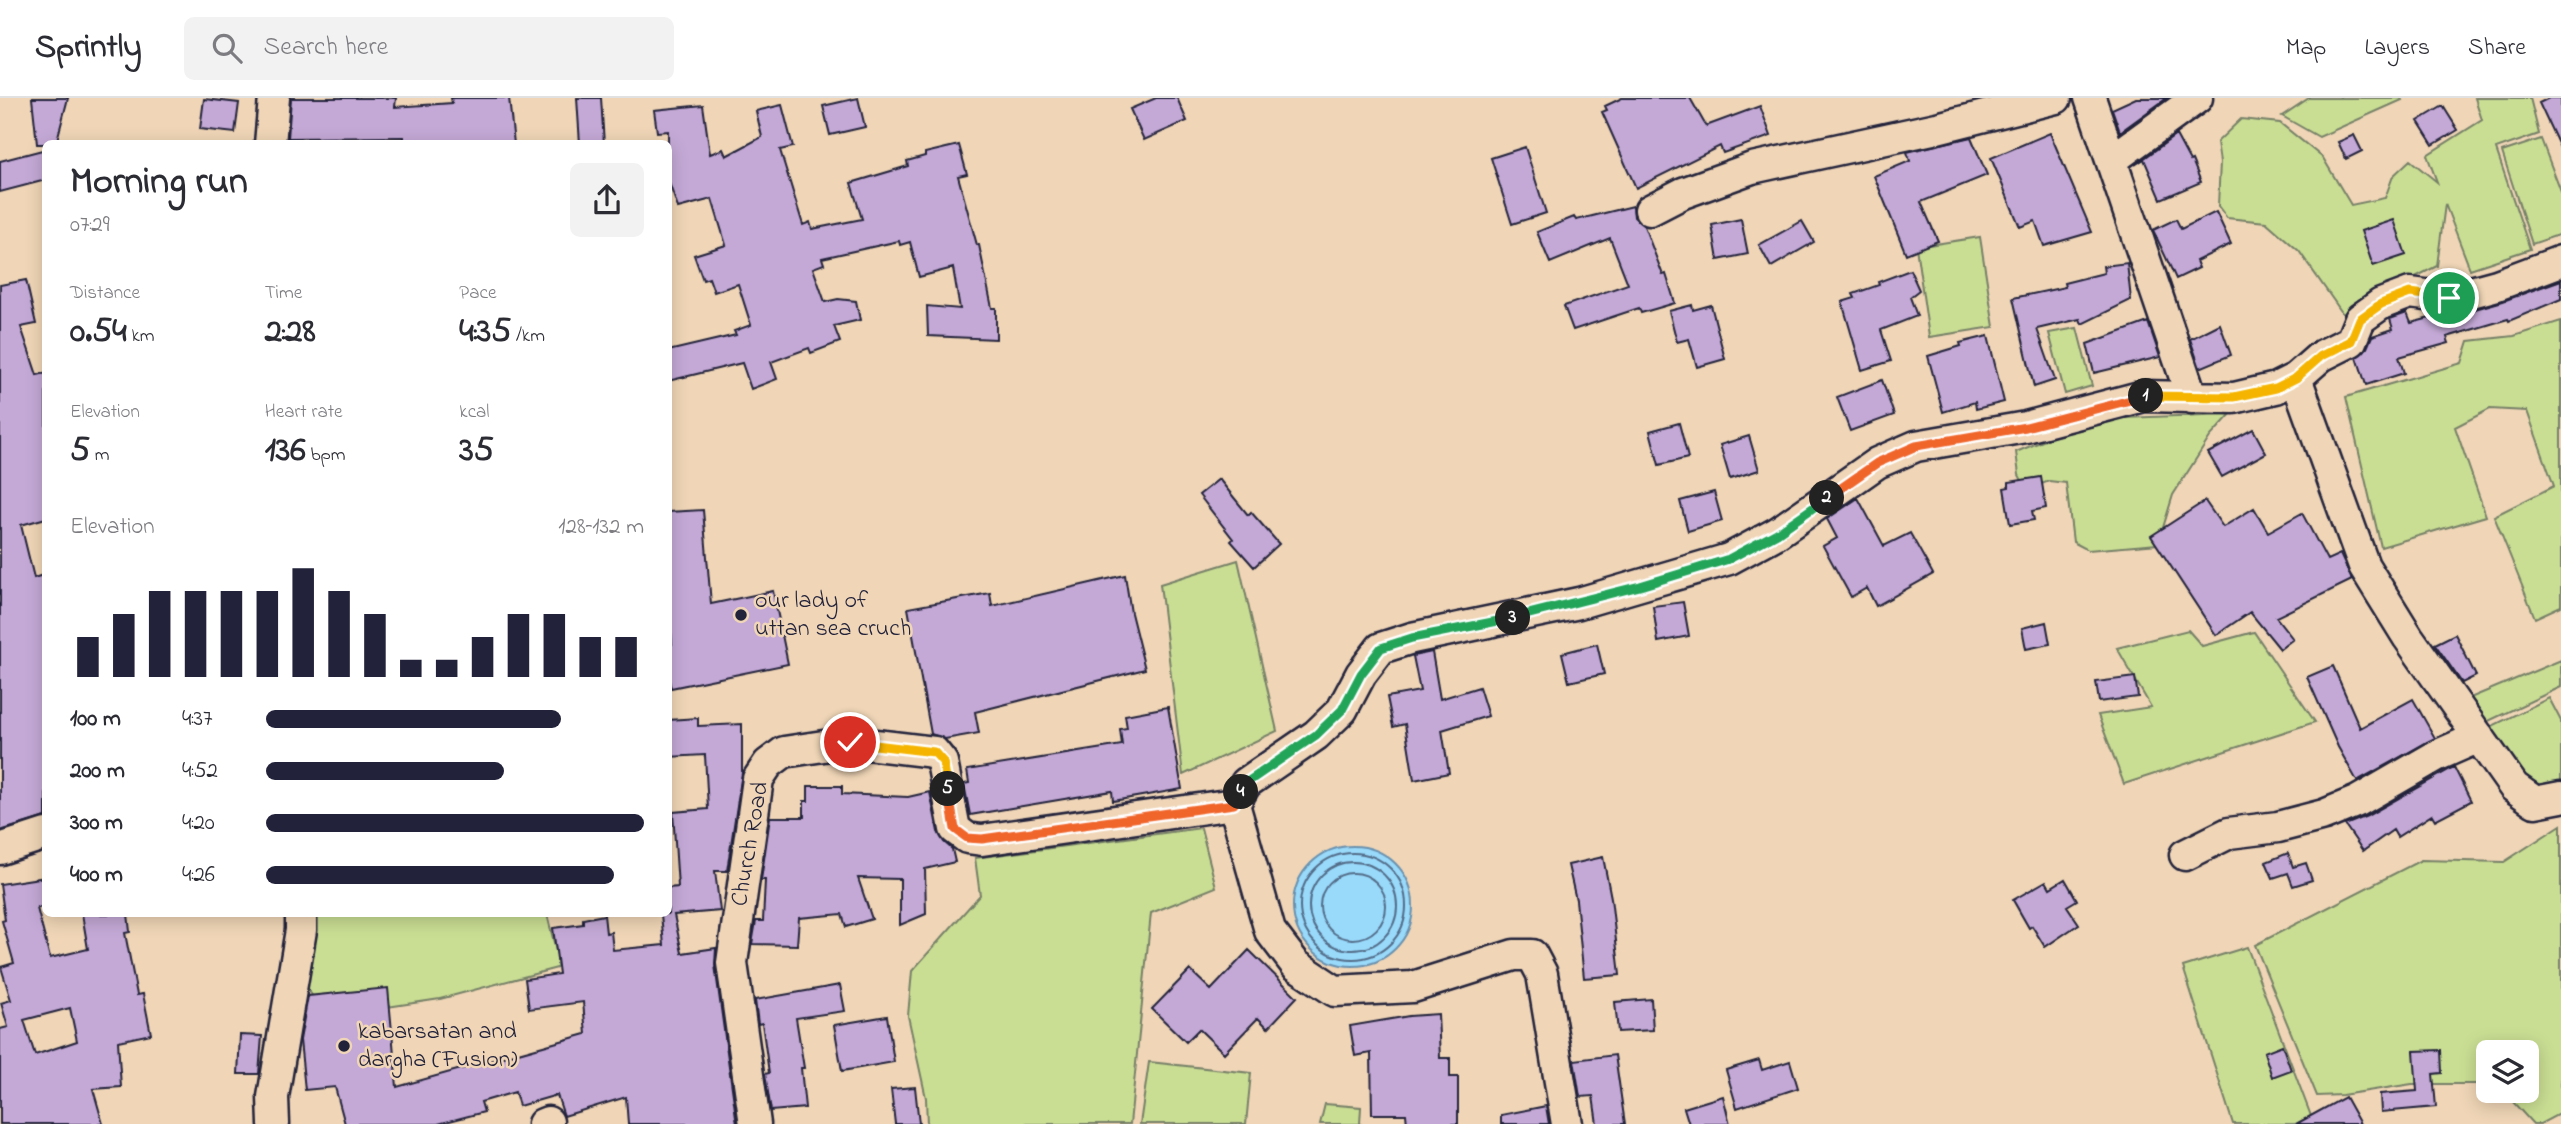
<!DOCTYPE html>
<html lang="en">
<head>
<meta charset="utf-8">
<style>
	:root { --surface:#fff; --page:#f2f2f3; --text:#2b2b33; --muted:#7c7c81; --line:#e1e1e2; --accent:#22223b }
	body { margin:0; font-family:"Indie Flower",sans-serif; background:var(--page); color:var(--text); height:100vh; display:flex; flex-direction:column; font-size:26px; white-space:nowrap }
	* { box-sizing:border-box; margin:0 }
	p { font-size:23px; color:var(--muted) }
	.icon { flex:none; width:38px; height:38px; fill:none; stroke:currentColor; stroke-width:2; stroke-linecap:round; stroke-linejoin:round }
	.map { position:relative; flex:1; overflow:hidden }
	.drawer { position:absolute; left:42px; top:42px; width:630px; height:777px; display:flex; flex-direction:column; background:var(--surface); border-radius:10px; box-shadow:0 4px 18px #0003 }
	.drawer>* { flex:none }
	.tools { position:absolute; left:2476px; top:942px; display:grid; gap:14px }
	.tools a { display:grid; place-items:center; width:63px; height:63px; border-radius:10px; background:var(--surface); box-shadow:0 4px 18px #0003; font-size:35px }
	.pin { position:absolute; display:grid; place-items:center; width:60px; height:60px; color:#fff; margin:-30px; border:4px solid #fff; border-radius:50%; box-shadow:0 2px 7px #0007 }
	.km { position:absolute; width:35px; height:35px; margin:-18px; border-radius:50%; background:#222; color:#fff; font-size:19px; line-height:35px; text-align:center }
	.round { display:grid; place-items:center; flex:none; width:74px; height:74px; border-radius:10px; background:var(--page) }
	.head { display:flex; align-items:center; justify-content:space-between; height:119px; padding:0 28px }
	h1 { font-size:38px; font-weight:700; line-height:52px }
	.stats { display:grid; grid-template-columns:repeat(3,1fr); gap:10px; height:119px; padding:7px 28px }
	.stats div { display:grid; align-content:center }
	.stats b { font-size:35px; font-weight:700 }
	.stats small { font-size:19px; font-weight:400 }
	.stats p { font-size:19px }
	.chart { height:196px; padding:14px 28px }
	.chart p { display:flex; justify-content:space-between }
	.chart svg { width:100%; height:126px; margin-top:7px; stroke:var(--accent); stroke-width:6 }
	ul { padding:0 28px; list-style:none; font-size:23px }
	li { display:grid; grid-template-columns:112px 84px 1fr; align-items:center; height:52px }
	li i { height:18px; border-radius:9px; background:var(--accent) }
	header { display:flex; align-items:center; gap:42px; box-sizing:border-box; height:98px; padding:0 35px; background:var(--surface); border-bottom:2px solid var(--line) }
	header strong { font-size:33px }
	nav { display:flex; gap:38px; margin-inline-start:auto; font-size:24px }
	.search { width:490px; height:63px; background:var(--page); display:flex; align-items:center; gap:18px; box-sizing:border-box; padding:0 24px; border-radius:10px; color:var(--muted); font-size:26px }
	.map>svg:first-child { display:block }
	.green { fill:#cade93; stroke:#768067; stroke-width:2 }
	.water { fill:#99dafb; stroke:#6990ae; stroke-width:2 }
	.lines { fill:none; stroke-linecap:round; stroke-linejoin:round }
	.shore { stroke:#526c88; stroke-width:2 }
	.building { fill:#c4a9d6; stroke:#22223b; stroke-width:2; fill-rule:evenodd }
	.minor-casing { stroke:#22223b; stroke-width:35 }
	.minor { stroke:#f0d6b7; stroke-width:30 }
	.split-1-casing { stroke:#fff; stroke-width:14 }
	.split-2-casing { stroke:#fff; stroke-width:14 }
	.split-3-casing { stroke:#fff; stroke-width:14 }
	.split-4-casing { stroke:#fff; stroke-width:14 }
	.split-5-casing { stroke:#fff; stroke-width:14 }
	.split-6-casing { stroke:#fff; stroke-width:14 }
	.split-1 { stroke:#f5b400; stroke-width:9 }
	.split-2 { stroke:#f0652b; stroke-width:9 }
	.split-3 { stroke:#22a559; stroke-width:9 }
	.split-4 { stroke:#22a559; stroke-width:9 }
	.split-5 { stroke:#f0652b; stroke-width:9 }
	.split-6 { stroke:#f5b400; stroke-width:9 }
	.poi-dot { fill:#22223b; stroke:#f0d6b7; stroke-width:2.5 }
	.labels { text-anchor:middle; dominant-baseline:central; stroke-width:5; stroke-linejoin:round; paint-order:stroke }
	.poi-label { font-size:24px; fill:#22223b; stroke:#f0d6b7; text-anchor:start }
	.street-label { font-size:24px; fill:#22223b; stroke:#f0d6b7 }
</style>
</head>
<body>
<header>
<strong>Sprintly</strong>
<div class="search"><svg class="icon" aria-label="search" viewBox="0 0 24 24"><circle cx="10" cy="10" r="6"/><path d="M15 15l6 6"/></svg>Search here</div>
<nav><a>Map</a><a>Layers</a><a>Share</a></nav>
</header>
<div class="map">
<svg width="2561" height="1026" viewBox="0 0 2561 1026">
	<rect width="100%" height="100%" fill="#f0d6b7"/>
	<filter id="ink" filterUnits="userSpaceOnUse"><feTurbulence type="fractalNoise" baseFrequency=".0143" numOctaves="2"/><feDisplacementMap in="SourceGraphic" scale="14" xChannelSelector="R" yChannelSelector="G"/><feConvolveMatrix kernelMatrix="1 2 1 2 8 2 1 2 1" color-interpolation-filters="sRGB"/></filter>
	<g filter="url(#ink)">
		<path class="green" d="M2309,0H2401L2402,2L2319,39L2282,18Z
			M2475,0H2530L2539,36L2496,51L2530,151L2470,171L2445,106L2437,168L2343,216L2299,153L2266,124L2227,120L2218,108L2220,64L2217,44L2241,21L2280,25L2323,60L2351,107L2385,100L2393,78L2410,62L2437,84L2427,57L2482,22Z
			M2541,41L2561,94V136L2532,146L2502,54Z
			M1980,139L1994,229L1929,239L1916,149Z
			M2561,223V508L2535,520L2494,418L2554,388L2527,313L2490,311L2455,329L2486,418L2381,449L2346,299L2462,265L2469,243L2514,238Z
			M2077,230L2092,288L2065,296L2049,235Z
			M2231,316L2210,339L2173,397L2158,446L2088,452L2073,444L2066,385L2049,383L2027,392L2019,377L2016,354L2055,338L2123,320Z
			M1238,462L1277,633L1183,677L1160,486Z
			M2188,532L2202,548L2254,534L2315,624L2124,686L2098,617L2151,609L2117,550Z
			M2561,562V589L2480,627L2463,603Z
			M2549,600L2561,623V683L2546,689L2528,691L2484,632Z
			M2561,727V1015L2540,1026H2533L2502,992H2527V954H2488V986H2412L2342,997L2317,998L2255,847L2421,762L2504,764Z
			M1201,730L1216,789L1151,815L1130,1026H927L926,1000L908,918L912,873L980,797L975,760Z
			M309,816H547L557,857V870L440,901L374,911L321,909L305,888Z
			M2247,849L2314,1026H2233L2183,869Z
			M1149,964L1251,975L1246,1026H1140Z
			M1325,1006L1361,1009L1360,1026H1320Z"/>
		<path class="water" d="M1293 808a60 60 0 1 1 120 0a60 60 0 1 1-120 0Z"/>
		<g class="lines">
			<path class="shore" d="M1300 808a53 53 0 1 1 106 0a53 53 0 1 1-106 0Z
				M1309 808a44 44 0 1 1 88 0a44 44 0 1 1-88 0Z
				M1320 808a33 33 0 1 1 66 0a33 33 0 1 1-66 0Z"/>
		</g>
		<path class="building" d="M32,0H68L56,46H37Z
			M291,0H396L395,9L452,5L451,0H509L514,46H404V39L288,40Z
			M577,0H601L604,46H580Z
			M858,0L865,29L830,37L823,8Z
			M1156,0H1177L1187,23L1144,42L1130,11Z
			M1622,0H1690L1706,28L1760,8L1771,38L1723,55L1720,48L1636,90L1602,14L1607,12L1605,8Z
			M2136,0H2167L2120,34L2112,11Z
			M2549,0H2561V52L2539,5Z
			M204,1L239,5L235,35L200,31Z
			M703,7L710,56L723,51L726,58L762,39L756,13L782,7L793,49L780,52L803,127L810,124L812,131L862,121L851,85L908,68L907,63L925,58V55L959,47L967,76L958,78L977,147H979L992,210H996V241L928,238L927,208L960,211L953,170L919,179L910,144L900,147L899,143L822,160L824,166L813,170L825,204L838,201L856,203L860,222L834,228L840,244L811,255L809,250L771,264L777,281L751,291L742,265L668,283V253L736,237L734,233L751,227L738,186L714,194L709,180L703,182L694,157L726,147L712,101L678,110L668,82V33L657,34L654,12Z
			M2443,8L2458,32L2433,47L2418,23Z
			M2050,35L2092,134L2044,148L2035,123L2020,129L1991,60Z
			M2176,37L2190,63L2192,62L2201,84L2161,101L2144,61L2135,67Z
			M2354,37L2362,53L2346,61L2338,44Z
			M1971,39L1987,77L1921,104L1938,143L1906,156L1874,78L1910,63L1907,54Z
			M1525,49L1546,115L1512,126L1491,60Z
			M46,51V82L0,94V63Z
			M1633,108L1634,119L1644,128L1663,177L1666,176L1675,205L1641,215L1639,210L1573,232L1564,208L1628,186L1610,140L1550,165L1537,134L1574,119L1576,122Z
			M2216,114L2231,146L2196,163L2199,170L2176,181L2153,132L2176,121L2181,131Z
			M1741,121L1748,156L1718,162L1712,127Z
			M2394,122L2406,157L2373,168L2361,133Z
			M1802,123L1814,144L1771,169L1759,147Z
			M2127,165L2131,202L2082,226L2080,221L2037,231L2055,282L2034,289L2013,200L2065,189L2064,185L2104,175L2103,168Z
			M1910,172L1919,192L1910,199L1917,218L1881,232L1891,263L1862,272L1842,204L1855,200L1853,196L1879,187L1878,184Z
			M26,182L36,226L21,229L37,277L46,275V420L21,427L34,480L46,476V719L0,733V187Z
			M2561,182V201L2509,223L2508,221L2447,239L2449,245L2399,259L2404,275L2366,287L2357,259L2367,250L2372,238L2393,231L2390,221L2407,215L2411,225L2441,217H2454L2503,203Z
			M1692,207L1693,212L1711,207L1725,261L1697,269L1689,241L1677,244L1669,213Z
			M2148,224L2160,259L2094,275L2087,246Z
			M2220,226L2231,257L2200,270L2190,241Z
			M1988,238L2004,304L1976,311L1975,304L1943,314L1928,258L1961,248L1960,245Z
			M1882,282L1894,317L1850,333L1837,299Z
			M1679,325L1688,360L1659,367L1650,333Z
			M2253,331L2266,355L2222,379L2208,355Z
			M1749,338L1759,372L1730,381L1720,347Z
			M2041,379L2046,410L2032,413L2034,422L2010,426L2004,390L2009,389V384Z
			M1219,381L1248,417L1251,414L1279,446L1254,469L1231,443L1233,441L1199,397Z
			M1714,394L1722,423L1688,433L1680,403Z
			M1858,400L1884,448L1910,435L1933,476L1876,508L1867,490L1851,499L1823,448L1837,440L1827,421Z
			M2205,403L2223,429L2254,410L2268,434L2302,415L2327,462L2340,456L2352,482L2276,519L2293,541L2280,551L2250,514L2216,537L2151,438Z
			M703,412L711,506L773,493L788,566L671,590L668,579V547L672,546L668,497V414Z
			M1125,477L1131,515L1145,571L975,614L979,635L945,641L931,636L908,510L990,495L992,508Z
			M1683,504L1689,538L1658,544L1653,508Z
			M2046,524L2050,546L2026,551L2022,530Z
			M2455,536L2476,578L2462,585L2435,546Z
			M1597,546L1604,576L1569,584L1562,555Z
			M1432,554L1440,601L1479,589L1488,618L1442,632L1449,675L1414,682L1405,626L1393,629L1387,599L1420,593L1413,558Z
			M2333,568L2360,630L2413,601L2435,640L2357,683L2338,649L2307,579Z
			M2135,579L2138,599L2099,604L2096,584Z
			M1168,609L1182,691L1113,703L1112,693L970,717L964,686L969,685L967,672L1122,647L1120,631L1127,630L1125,617Z
			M698,620V628L742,626V675L727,773H715L720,813L674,817L682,855L716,850L715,867L737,1026H628L626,999L564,1018L557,997L519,1008L515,994L481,1004L484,1014L438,1026H345L335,989L305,992L300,942L308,898L388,890L397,989L586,936L583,904L529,911L525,881L559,876L553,830L583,826V821L604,817L606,835L611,834L613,852L664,847L661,816H668V790L678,789L673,714L708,711L705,657L668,659V622Z
			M2454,669L2471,703L2435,722L2432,717L2397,739L2393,732L2363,753L2345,727L2367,718Z
			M808,688H842V696L908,699L930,694L938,734L944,744L952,751L955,764L925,771L926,816L900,827V781L858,780L872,821L846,829L842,816L799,820L797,847L752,846L756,823H763L765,782H761L770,719H804V703H808Z
			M2288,755L2293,769L2306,765L2312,782L2293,788L2288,775L2273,780L2266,764Z
			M1603,759L1611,800L1620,877L1584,880L1576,802L1568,767Z
			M46,779V809L37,810L50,860L88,851L82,816H128L130,834L125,835L137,897L143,896L151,936L118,943L121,989L93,991L103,1026H0V931L8,929L1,905L11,902L1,869L14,865L2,823L5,822L0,786ZM70,910L77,943L35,957L24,922Z
			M2065,781L2077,802L2067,808L2079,826L2045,849L2032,828L2029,830L2013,802L2046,783L2050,790Z
			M1249,852L1297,899L1268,930L1258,920L1224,955L1199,931L1186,944L1152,911L1190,872L1211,892Z
			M840,887L845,913L796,920L804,970H801L805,1010L771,1013L765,976L769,975L762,925L758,926L755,902Z
			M1651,901L1653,932L1618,934L1615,904Z
			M1438,916L1440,960H1450V979H1458V1026H1407L1406,1016H1372L1371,955L1355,958L1350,928L1409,918Z
			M887,918L894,964L842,973L834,927Z
			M240,937L262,938L259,976H238Z
			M2282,947L2291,972L2272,979L2264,954Z
			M2441,952L2442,975L2433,976L2436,1009L2381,1014L2380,996L2417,993L2414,953Z
			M1615,957L1625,1026H1597L1593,998L1580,999L1574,962Z
			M1759,962L1762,972L1790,963L1798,990L1737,1010L1726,972Z
			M915,989L919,1026H895L891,991Z
			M1723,998L1730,1026H1689L1684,1010Z
			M2345,999L2360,1026H2296Z
			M1546,1008L1549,1026H1501V1017Z"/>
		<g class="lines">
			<defs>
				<path id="minor" d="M2090,0L2192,300
					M270,46L274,0
					M2112,62L2197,0
					M1650,112L1683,95L1752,70L1937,30L2056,0
					M2296,280L2364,468L2408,539L2514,689L2535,704L2561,699
					M1234,706L1246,685L1316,637L1342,612L1361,576L1381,550L1412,540L1579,505L1729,461L1777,435L1877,365L1916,348L2026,329L2144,298L2234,300L2276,290L2296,280L2321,258L2351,243L2360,221L2381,206L2410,195L2449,200L2497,187L2561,163
					M1234,706L1270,833L1296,867L1335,893L1413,889L1514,857H1532L1542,876L1567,1026
					M0,751L46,736
					M2185,757L2229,735L2278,729L2324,717L2358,703L2436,658L2479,639
					M274,1026L273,999L301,832V816
					M543,1026L548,1024
					M755,1026L732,865L758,681L768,666L784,654L850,644L934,654L942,664L955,731L967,740L982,742L1234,706"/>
			</defs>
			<use href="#minor" class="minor-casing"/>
			<use href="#minor" class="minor"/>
		</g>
	</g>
	<g class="lines" filter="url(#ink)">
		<defs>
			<path id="split-1" d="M2146,298L2234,299L2276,290L2296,280L2321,258L2351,243L2360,221L2381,206L2410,195L2449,200"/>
			<path id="split-2" d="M1827,400L1877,365L1916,348L2026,329L2146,298"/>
			<path id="split-3" d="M1513,520L1640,488L1729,461L1777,435L1827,400"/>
			<path id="split-4" d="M1241,694L1246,685L1316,637L1342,612L1361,576L1381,550L1412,540L1513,520"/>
			<path id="split-5" d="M948,691L955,731L967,740L982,741L1234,706L1241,694"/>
			<path id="split-6" d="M850,644L934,654L943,664L948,691"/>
		</defs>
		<use href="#split-1" class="split-1-casing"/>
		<use href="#split-2" class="split-2-casing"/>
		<use href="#split-3" class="split-3-casing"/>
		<use href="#split-4" class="split-4-casing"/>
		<use href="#split-5" class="split-5-casing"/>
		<use href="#split-6" class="split-6-casing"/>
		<use href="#split-1" class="split-1"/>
		<use href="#split-2" class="split-2"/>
		<use href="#split-3" class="split-3"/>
		<use href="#split-4" class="split-4"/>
		<use href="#split-5" class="split-5"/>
		<use href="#split-6" class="split-6"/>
	</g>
	<g class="poi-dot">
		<circle cx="741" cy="517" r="7"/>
		<circle cx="344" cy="948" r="7"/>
	</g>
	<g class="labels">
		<g class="poi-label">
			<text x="755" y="503">our lady of<tspan x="755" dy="28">uttan sea cruch</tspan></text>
			<text x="358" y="934">kabarsatan and<tspan x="358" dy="28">dargha (Fusion)</tspan></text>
		</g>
		<g class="street-label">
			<text transform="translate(751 746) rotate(-80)">Church Road</text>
		</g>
	</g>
</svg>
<div class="tools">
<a><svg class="icon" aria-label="layers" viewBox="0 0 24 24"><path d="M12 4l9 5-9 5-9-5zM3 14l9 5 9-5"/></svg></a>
</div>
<div class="pin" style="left:2449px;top:200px;background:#1e9e55"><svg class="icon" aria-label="arrive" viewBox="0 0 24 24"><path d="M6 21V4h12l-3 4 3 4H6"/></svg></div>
<div class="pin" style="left:850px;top:644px;background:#d93025"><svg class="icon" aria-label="check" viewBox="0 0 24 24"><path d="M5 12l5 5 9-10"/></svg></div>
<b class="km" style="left:2146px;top:298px">1</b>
<b class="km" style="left:1827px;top:400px">2</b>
<b class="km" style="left:1513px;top:520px">3</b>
<b class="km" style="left:1241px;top:694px">4</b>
<b class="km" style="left:948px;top:691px">5</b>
<section class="drawer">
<div class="head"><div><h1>Morning run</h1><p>07:29</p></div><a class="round"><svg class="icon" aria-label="share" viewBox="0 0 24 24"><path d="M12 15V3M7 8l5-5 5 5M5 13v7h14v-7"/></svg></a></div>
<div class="stats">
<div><p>Distance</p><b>0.54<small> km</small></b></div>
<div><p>Time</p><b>2:28</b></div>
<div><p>Pace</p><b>4:35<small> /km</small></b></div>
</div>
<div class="stats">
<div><p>Elevation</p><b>5<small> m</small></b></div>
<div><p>Heart rate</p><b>136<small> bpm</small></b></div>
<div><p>kcal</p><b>35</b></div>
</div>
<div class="chart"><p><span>Elevation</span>128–132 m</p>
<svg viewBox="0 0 160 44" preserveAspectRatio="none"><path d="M5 44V30M15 44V22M25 44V14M35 44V14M45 44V14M55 44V14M65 44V6M75 44V14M85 44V22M95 44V38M105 44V38M115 44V30M125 44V22M135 44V22M145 44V30M155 44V30"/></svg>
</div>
<ul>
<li><b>100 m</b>4:37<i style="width:78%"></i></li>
<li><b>200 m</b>4:52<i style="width:63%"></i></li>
<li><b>300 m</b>4:20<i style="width:100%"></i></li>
<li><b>400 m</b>4:26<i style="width:92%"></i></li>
</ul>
</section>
</div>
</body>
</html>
